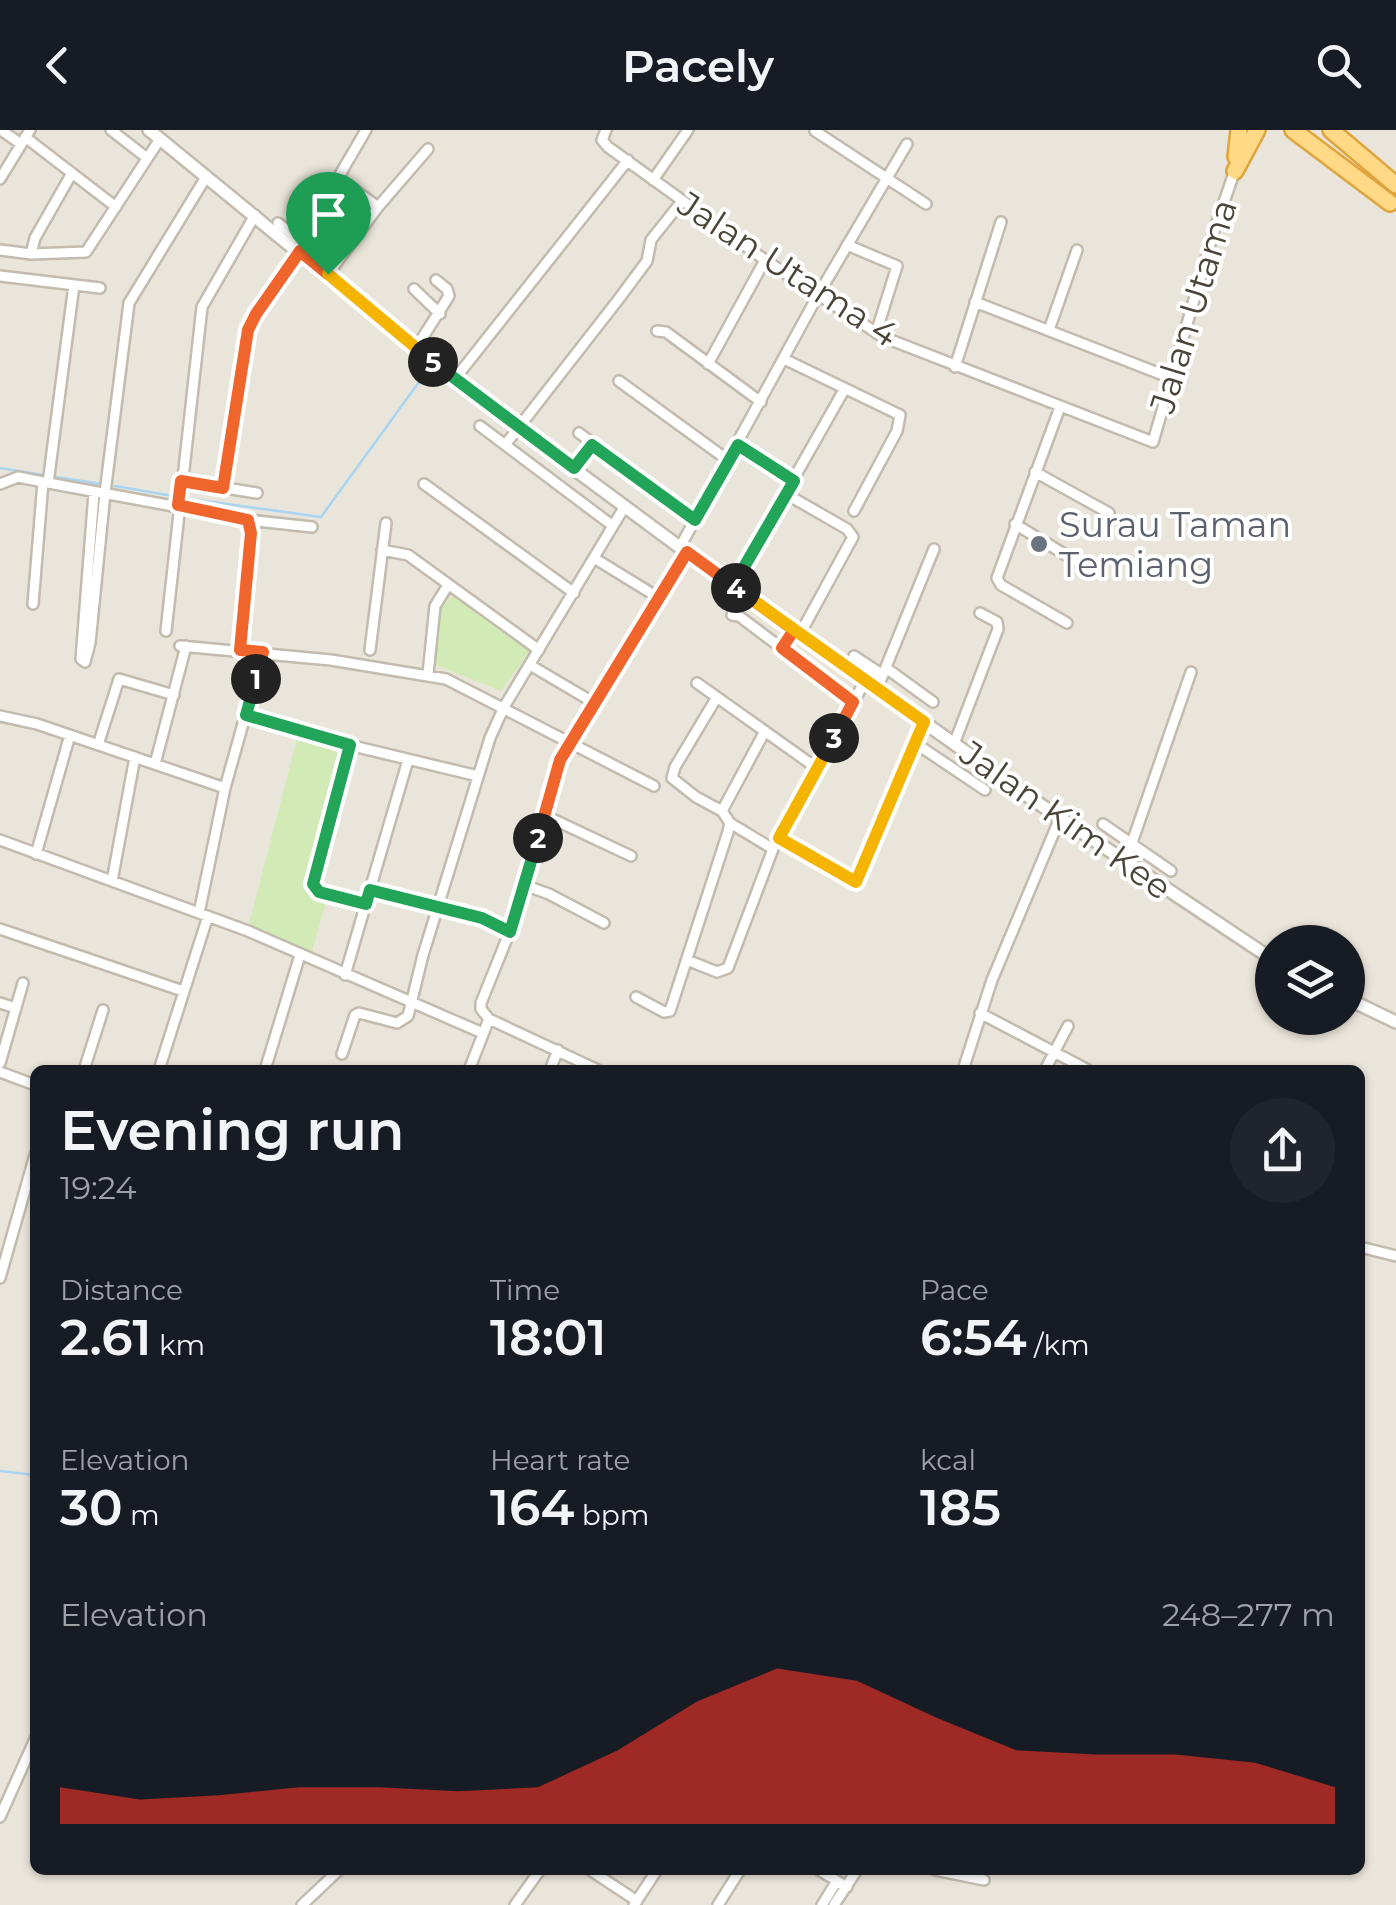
<!DOCTYPE html>
<html lang="en">
<head>
<meta charset="utf-8">
<style>
	:root { --surface:#171b24; --page:#20242c; --text:#f1f3f6; --muted:#9ea1a6; --accent:#d93025 }
	body { margin:0; font-family:Montserrat,sans-serif; background:var(--page); color:var(--text); height:100vh; display:flex; flex-direction:column; font-size:38px; white-space:nowrap }
	* { box-sizing:border-box; margin:0 }
	p { font-size:32px; color:var(--muted) }
	.icon { flex:none; width:55px; height:55px; fill:none; stroke:currentColor; stroke-width:2; stroke-linecap:round; stroke-linejoin:round }
	.map { position:relative; flex:1; overflow:hidden }
	.details { position:absolute; left:30px; top:935px; width:1335px; height:810px; display:flex; flex-direction:column; background:var(--surface); border-radius:15px; box-shadow:0 2px 8px #0004 }
	.details>* { flex:none }
	.tools { position:absolute; left:1255px; top:795px; display:grid; gap:20px }
	.tools a { display:grid; place-items:center; width:110px; height:110px; border-radius:50%; background:var(--surface); box-shadow:0 2px 8px #0004; font-size:50px }
	.pin { position:absolute; display:grid; place-items:center; width:85px; height:85px; color:#fff; margin:-102px -42px; border-radius:50% 50% 50% 0; rotate:-45deg; box-shadow:0 0 10px #0007 }
	.pin .icon { rotate:45deg }
	.km { position:absolute; width:50px; height:50px; margin:-25px; border-radius:50%; background:#222; color:#fff; font-size:28px; line-height:50px; text-align:center }
	.round { display:grid; place-items:center; flex:none; width:105px; height:105px; border-radius:52px; background:var(--page) }
	.summary { display:flex; align-items:center; justify-content:space-between; height:170px; padding:0 30px }
	h1 { font-size:55px; font-weight:600; line-height:75px }
	.metrics { display:grid; grid-template-columns:repeat(3,1fr); gap:15px; height:170px; padding:10px 30px }
	.metrics div { display:grid; align-content:center }
	.metrics b { font-size:50px; font-weight:600 }
	.metrics small { font-size:28px; font-weight:400 }
	.metrics p { font-size:28px }
	.chart { height:280px; padding:20px 30px }
	.chart p { display:flex; justify-content:space-between }
	.chart svg { width:100%; height:180px; margin-top:10px; fill:var(--accent); opacity:.7 }
	header { display:flex; justify-content:space-between; align-items:center; height:130px; padding:0 30px; background:var(--surface); font-size:45px; font-weight:600 }
	.map>svg:first-child { display:block }
	.residential { fill:#eae5da; fill-rule:evenodd }
	.green { fill:#d2eab5 }
	.lines { fill:none; stroke-linecap:round; stroke-linejoin:round }
	.stream { stroke:#a9d4f2; stroke-width:2.5 }
	.minor-casing { stroke:#c2bbae; stroke-width:14 }
	.tertiary-casing { stroke:#c2bbae; stroke-width:16 }
	.trunk-casing { stroke:#e0a43c; stroke-width:20 }
	.minor { stroke:#fff; stroke-width:9 }
	.tertiary { stroke:#fff; stroke-width:11 }
	.trunk { stroke:#ffd985; stroke-width:15 }
	.split-1-casing { stroke:#fff; stroke-width:20 }
	.split-2-casing { stroke:#fff; stroke-width:20 }
	.split-3-casing { stroke:#fff; stroke-width:20 }
	.split-4-casing { stroke:#fff; stroke-width:20 }
	.split-5-casing { stroke:#fff; stroke-width:20 }
	.split-6-casing { stroke:#fff; stroke-width:20 }
	.split-1 { stroke:#f0652b; stroke-width:12 }
	.split-2 { stroke:#22a559; stroke-width:12 }
	.split-3 { stroke:#f0652b; stroke-width:12 }
	.split-4 { stroke:#f5b400; stroke-width:12 }
	.split-5 { stroke:#22a559; stroke-width:12 }
	.split-6 { stroke:#f5b400; stroke-width:12 }
	.worship-dot { fill:#6b7280; stroke:#fff; stroke-width:4 }
	.labels { text-anchor:middle; dominant-baseline:central; stroke-width:8; stroke-linejoin:round; paint-order:stroke }
	.street-label { font-size:35px; fill:#4b4439; stroke:#fff }
	.worship-label { font-size:35px; fill:#5b616d; stroke:#fff; text-anchor:start }
</style>
</head>
<body>
<header><svg class="icon" aria-label="back" viewBox="0 0 24 24"><path d="M15 5l-7 7 7 7"/></svg>Pacely<svg class="icon" aria-label="search" viewBox="0 0 24 24"><circle cx="10" cy="10" r="6"/><path d="M15 15l6 6"/></svg></header>
<div class="map">
<svg width="1396" height="1775" viewBox="0 0 1396 1775">
	<rect width="100%" height="100%" fill="#f6f3ec"/>
	<path class="residential" d="M0,0H1396V1775H0ZM1272,812H1348V888H1272ZM35,940H1360V1740H35Z"/>
	<path class="green" d="M452,466L532,518L501,561L433,534L442,477Z
		M297,609L335,620L340,629L307,756L316,767L326,771L312,822L249,794Z"/>
	<g class="lines">
		<path class="stream" d="M0,338L44,345
			M56,347L102,354
			M115,356L173,366
			M185,368L321,387L427,241
			M0,1341L35,1345"/>
		<defs>
			<path id="minor" d="M1,0L21,14
				M111,0L147,28
				M366,0L338,48L378,77
				M606,0L602,10L608,17L765,130L883,207L1153,312L1213,104L1235,40
				M815,1L926,74
				M25,7L116,77
				M0,49L30,0
				M653,50L688,0
				M278,93L334,137
				M293,108L325,67
				M847,115L897,136L876,203
				M0,120L31,124L86,122L160,9
				M31,124L35,108L72,43
				M328,144L378,77L428,19
				M0,146L100,158
				M414,159L440,184
				M975,172L1171,248
				M1049,200L1077,120
				M657,201L666,202L761,272
				M416,218L449,166L447,159L436,150
				M784,229L900,285L897,301L854,381
				M708,234L765,130
				M955,237L1001,92
				M454,250L628,30
				M619,251L729,331
				M1060,277L997,448L1001,455L1067,493
				M480,296L613,396
				M579,303L695,390
				M505,315L618,170L647,131L651,110L682,71
				M738,315L794,351
				M574,338L591,315
				M1035,342L1109,383
				M181,351L257,363
				M48,353L74,155
				M0,354L18,347L43,352
				M424,354L574,463
				M223,358L249,200L256,184L300,121
				M94,363L81,529L85,532L90,513L105,363L129,173L206,47
				M786,364L847,399L853,407L800,504
				M248,390L312,397
				M1015,394L1092,441
				M680,417L818,165L907,14
				M382,420L408,425L539,520
				M594,428L659,468
				M733,456L844,260
				M33,474L43,352L238,388L248,390L251,403L240,520
				M732,485L739,486L853,572
				M166,501L202,177L255,85
				M180,516L331,530L446,549L654,656
				M370,520L386,393
				M854,526L883,545
				M530,535L596,574
				M886,538L933,572
				M428,544L435,476L448,455
				M865,551L779,708L848,750H859L924,592
				M697,553L818,639
				M877,559L934,419
				M246,585L328,610L478,646
				M0,586L37,594L225,658
				M915,613L985,660
				M954,614L998,499L997,492L980,483
				M98,615L119,549L174,565
				M351,615L313,754L319,763L366,774
				M155,634L186,516
				M722,681L765,601
				M544,685L631,726
				M1103,694L1171,741
				M0,710L248,801L478,901
				M36,724L70,605
				M1125,733L1191,542
				M112,751L135,627
				M524,755L549,764L604,793
				M370,759L482,788L510,802
				M199,783L225,658L263,522
				M0,799L183,861
				M687,830L717,842L728,838L773,719L730,693
				M345,845L408,630
				M636,867L664,882L670,881L728,702L730,693L722,681L696,667L672,648L675,637L717,567
				M0,873L16,878
				M980,883L1088,940
				M342,924L355,885L359,883L397,893L408,886L423,825L490,608L504,577L625,376
				M0,933L23,853
				M84,940L103,880
				M159,940L208,786
				M265,940L300,825
				M469,940L489,889
				M550,940L558,920
				M598,940L489,889L481,879V873L514,791L555,641L687,422
				M963,940L992,850L1060,688
				M1045,940L1068,896
				M0,942L35,955
				M1360,1117L1396,1126
				M0,1148L35,1025
				M0,1687L35,1609
				M590,1740L637,1771
				M819,1740L847,1757
				M935,1740L984,1750
				M302,1775L339,1740
				M515,1775L540,1740
				M634,1775L657,1740
				M718,1775L740,1740
				M822,1775L837,1751
				M834,1775L857,1740"/>
			<path id="tertiary" d="M149,0L454,250L728,453L1032,669L1272,829
				M1348,869L1396,892"/>
			<path id="trunk" d="M1293,0L1390,73
				M1331,0L1396,55
				M1236,27L1239,0
				M1235,41L1257,0"/>
		</defs>
		<use href="#minor" class="minor-casing"/>
		<use href="#tertiary" class="tertiary-casing"/>
		<use href="#trunk" class="trunk-casing"/>
		<use href="#minor" class="minor"/>
		<use href="#tertiary" class="tertiary"/>
		<use href="#trunk" class="trunk"/>
	</g>
	<g class="lines">
		<defs>
			<path id="split-1" d="M256,549L263,522L240,520L251,403L248,390L178,375L181,351L223,358L248,200L256,184L300,121L328,144"/>
			<path id="split-2" d="M256,549L246,585L350,615L313,754L319,762L366,774L370,760L482,788L510,802L538,708"/>
			<path id="split-3" d="M538,708L560,630L687,422L794,500L782,518L853,572L834,608"/>
			<path id="split-4" d="M736,458L924,592L856,752L779,708L834,608"/>
			<path id="split-5" d="M433,232L574,338L592,315L695,390L738,315L794,351L733,456L736,458"/>
			<path id="split-6" d="M328,144L433,232"/>
		</defs>
		<use href="#split-1" class="split-1-casing"/>
		<use href="#split-2" class="split-2-casing"/>
		<use href="#split-3" class="split-3-casing"/>
		<use href="#split-4" class="split-4-casing"/>
		<use href="#split-5" class="split-5-casing"/>
		<use href="#split-6" class="split-6-casing"/>
		<use href="#split-1" class="split-1"/>
		<use href="#split-2" class="split-2"/>
		<use href="#split-3" class="split-3"/>
		<use href="#split-4" class="split-4"/>
		<use href="#split-5" class="split-5"/>
		<use href="#split-6" class="split-6"/>
	</g>
	<circle class="worship-dot" cx="1039" cy="414" r="10"/>
	<g class="labels">
		<g class="street-label">
			<text transform="translate(788 139) rotate(33)">Jalan Utama 4</text>
			<text transform="translate(1193 176) rotate(-73)">Jalan Utama</text>
			<text transform="translate(1066 690) rotate(35)">Jalan Kim Kee</text>
		</g>
		<g class="worship-label">
			<text x="1059" y="394">Surau Taman<tspan x="1059" dy="40">Temiang</tspan></text>
		</g>
	</g>
</svg>
<div class="tools">
<a><svg class="icon" aria-label="layers" viewBox="0 0 24 24"><path d="M12 4l9 5-9 5-9-5zM3 14l9 5 9-5"/></svg></a>
</div>
<div class="pin" style="left:328px;top:144px;background:#1e9e55"><svg class="icon" aria-label="arrive" viewBox="0 0 24 24"><path d="M6 21V4h12l-3 4 3 4H6"/></svg></div>
<b class="km" style="left:256px;top:549px">1</b>
<b class="km" style="left:538px;top:708px">2</b>
<b class="km" style="left:834px;top:608px">3</b>
<b class="km" style="left:736px;top:458px">4</b>
<b class="km" style="left:433px;top:232px">5</b>
<section class="details">
<div class="summary"><div><h1>Evening run</h1><p>19:24</p></div><a class="round"><svg class="icon" aria-label="share" viewBox="0 0 24 24"><path d="M12 15V3M7 8l5-5 5 5M5 13v7h14v-7"/></svg></a></div>
<div class="metrics">
<div><p>Distance</p><b>2.61<small> km</small></b></div>
<div><p>Time</p><b>18:01</b></div>
<div><p>Pace</p><b>6:54<small> /km</small></b></div>
</div>
<div class="metrics">
<div><p>Elevation</p><b>30<small> m</small></b></div>
<div><p>Heart rate</p><b>164<small> bpm</small></b></div>
<div><p>kcal</p><b>185</b></div>
</div>
<div class="chart"><p><span>Elevation</span>248–277 m</p>
<svg viewBox="0 0 160 44" preserveAspectRatio="none"><path d="M0 44V35L10 38L20 37L30 35L40 35L50 36L60 35L70 26L80 14L90 6L100 9L110 18L120 26L130 27L140 27L150 29L160 35V44z"/></svg>
</div>
</section>
</div>
</body>
</html>
